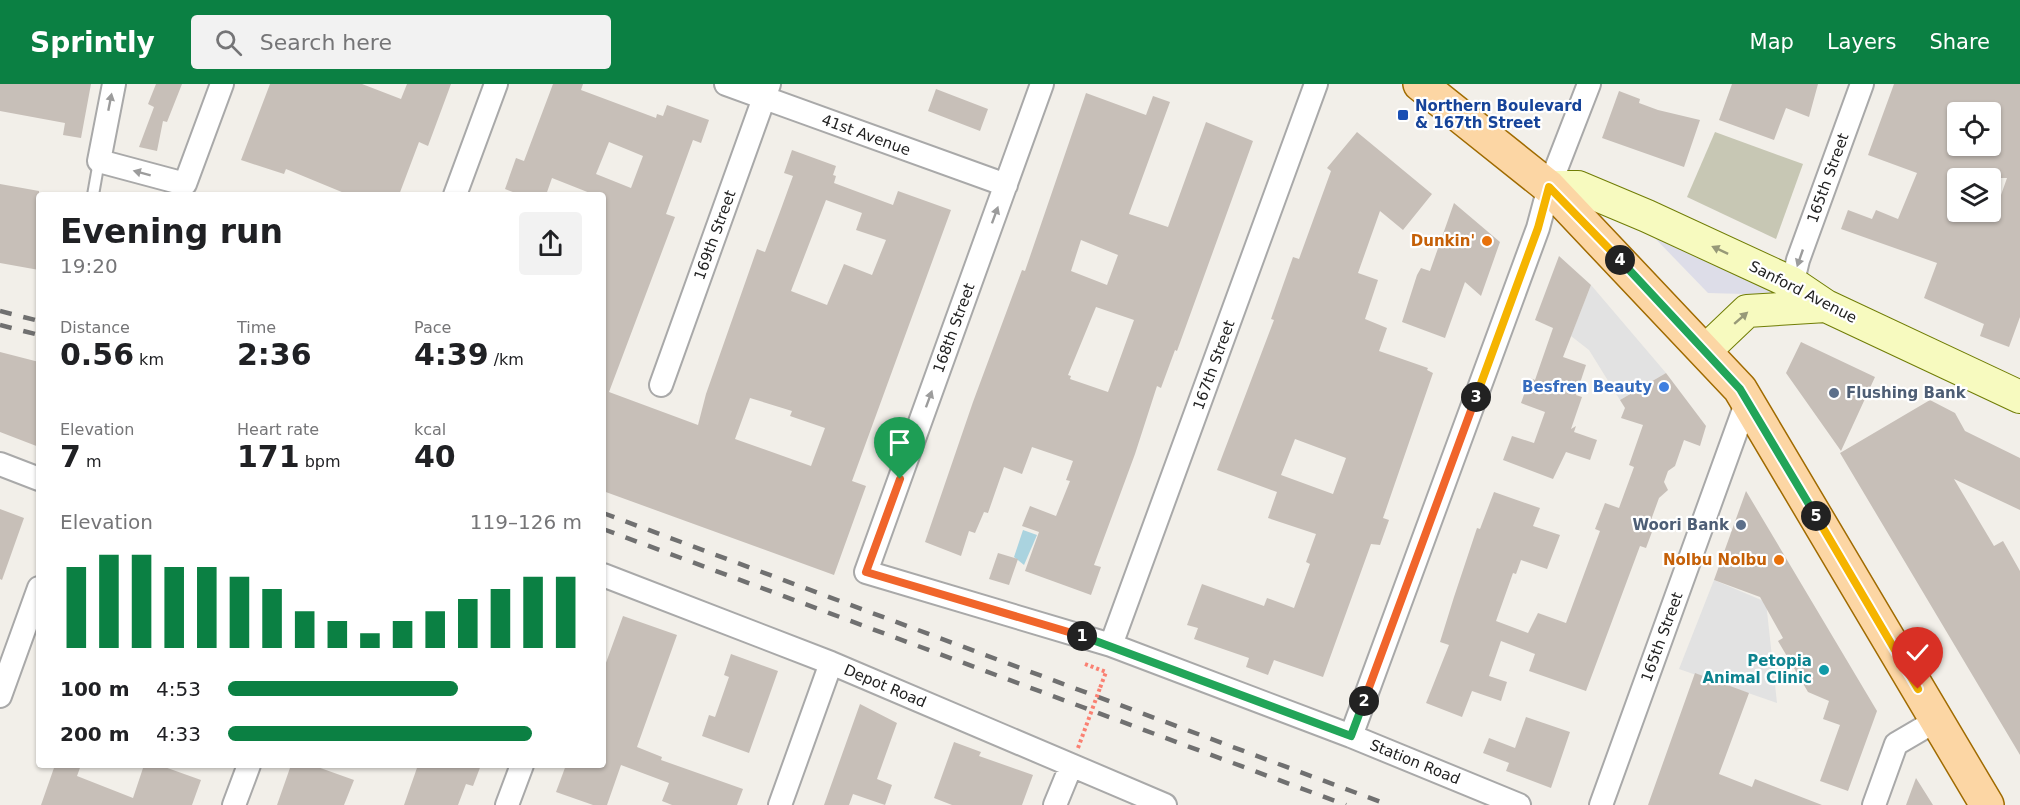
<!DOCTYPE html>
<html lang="en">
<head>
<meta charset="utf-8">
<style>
	:root { --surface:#fff; --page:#f2f2f2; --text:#202124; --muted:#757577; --accent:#0b8043 }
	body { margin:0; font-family:"DejaVu Sans",sans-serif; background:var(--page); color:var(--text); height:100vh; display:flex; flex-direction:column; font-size:22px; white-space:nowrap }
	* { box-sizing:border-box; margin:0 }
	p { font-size:20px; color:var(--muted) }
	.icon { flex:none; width:33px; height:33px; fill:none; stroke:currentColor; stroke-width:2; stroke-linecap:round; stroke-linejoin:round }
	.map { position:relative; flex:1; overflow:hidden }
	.drawer { position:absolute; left:36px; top:108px; width:570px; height:576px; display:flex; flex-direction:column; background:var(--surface); border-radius:6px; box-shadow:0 2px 4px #0004 }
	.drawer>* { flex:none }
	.tools { position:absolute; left:1947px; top:18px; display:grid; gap:12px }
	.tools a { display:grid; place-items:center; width:54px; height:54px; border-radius:6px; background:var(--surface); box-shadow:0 2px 4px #0004; font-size:30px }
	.pin { position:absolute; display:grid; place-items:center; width:51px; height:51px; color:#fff; margin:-62px -26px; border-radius:50% 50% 50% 0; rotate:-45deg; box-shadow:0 0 6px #0007 }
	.pin .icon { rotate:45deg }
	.km { position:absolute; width:30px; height:30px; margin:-15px; border-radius:50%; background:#222; color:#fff; font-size:16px; line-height:30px; text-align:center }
	.round { display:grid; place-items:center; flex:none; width:63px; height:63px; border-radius:6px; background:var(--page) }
	.headline { display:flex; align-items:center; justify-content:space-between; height:102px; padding:0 24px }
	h1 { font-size:33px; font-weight:600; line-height:45px }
	.stats { display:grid; grid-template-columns:repeat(3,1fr); gap:9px; height:102px; padding:6px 24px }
	.stats div { display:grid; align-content:center }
	.stats b { font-size:30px; font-weight:600 }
	.stats small { font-size:16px; font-weight:400 }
	.stats p { font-size:16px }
	.chart { height:168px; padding:12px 24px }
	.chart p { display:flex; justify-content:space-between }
	.chart svg { width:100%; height:108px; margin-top:6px; stroke:var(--accent); stroke-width:6 }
	ul { padding:0 24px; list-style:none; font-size:20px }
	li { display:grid; grid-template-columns:96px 72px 1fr; align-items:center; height:45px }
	li i { height:15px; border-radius:8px; background:var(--accent) }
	header { display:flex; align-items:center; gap:36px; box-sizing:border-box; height:84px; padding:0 30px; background:var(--accent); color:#fff }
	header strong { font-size:28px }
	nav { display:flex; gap:33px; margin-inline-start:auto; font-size:21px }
	.search { width:420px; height:54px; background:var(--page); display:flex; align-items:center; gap:15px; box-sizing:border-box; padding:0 21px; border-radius:6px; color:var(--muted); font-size:22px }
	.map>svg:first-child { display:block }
	.construction { fill:#c7c7b4 }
	.parking { fill:#e2e2e2 }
	.plaza { fill:#dddde8 }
	.water { fill:#aad3df }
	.building { fill:#c7bfb8; fill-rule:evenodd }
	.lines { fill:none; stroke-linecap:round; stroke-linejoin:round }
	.lane-casing { stroke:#a9a9a9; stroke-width:14 }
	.street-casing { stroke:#a9a9a9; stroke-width:26 }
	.secondary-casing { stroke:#707d05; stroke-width:34 }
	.primary-casing { stroke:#a06b00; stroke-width:36 }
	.path { stroke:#fa8072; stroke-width:4; stroke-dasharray:3 3; stroke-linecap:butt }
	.lane { stroke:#fff; stroke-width:10 }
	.street { stroke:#fff; stroke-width:22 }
	.secondary { stroke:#f7fabf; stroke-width:32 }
	.primary { stroke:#fcd6a4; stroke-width:33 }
	.rail { stroke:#707070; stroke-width:4.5; stroke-dasharray:12 12; stroke-linecap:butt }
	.path-bridge { stroke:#fa8072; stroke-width:4; stroke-dasharray:3 3; stroke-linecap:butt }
	.oneway { fill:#9c9c9c }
	.oneway2 { fill:#979978 }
	.split-1-casing { stroke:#fff; stroke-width:12 }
	.split-2-casing { stroke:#fff; stroke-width:12 }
	.split-3-casing { stroke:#fff; stroke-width:12 }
	.split-4-casing { stroke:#fff; stroke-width:12 }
	.split-5-casing { stroke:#fff; stroke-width:12 }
	.split-6-casing { stroke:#fff; stroke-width:12 }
	.split-1 { stroke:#f0652b; stroke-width:8 }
	.split-2 { stroke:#22a559; stroke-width:8 }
	.split-3 { stroke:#f0652b; stroke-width:8 }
	.split-4 { stroke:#f5b400; stroke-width:8 }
	.split-5 { stroke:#22a559; stroke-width:8 }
	.split-6 { stroke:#f5b400; stroke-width:8 }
	.transit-dot { fill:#1a4fb4; stroke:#fff; stroke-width:2 }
	.food-dot { fill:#e8710a; stroke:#fff; stroke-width:2 }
	.shop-dot { fill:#3f7fe0; stroke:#fff; stroke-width:2 }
	.service-dot { fill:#5c6f8a; stroke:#fff; stroke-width:2 }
	.culture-dot { fill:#0f9aa8; stroke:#fff; stroke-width:2 }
	.labels { text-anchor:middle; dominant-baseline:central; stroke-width:4.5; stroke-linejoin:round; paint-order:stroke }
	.transit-label { font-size:15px; font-weight:bold; fill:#164399; stroke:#fff; text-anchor:start }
	.street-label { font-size:15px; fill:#222; stroke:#fff }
	.food-label { font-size:15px; font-weight:bold; fill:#c56008; stroke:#fff; text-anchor:end }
	.shop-label { font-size:15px; font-weight:bold; fill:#366cbe; stroke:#fff; text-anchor:end }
	.service-label { font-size:15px; font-weight:bold; fill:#4e5e75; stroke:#fff; text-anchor:start }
	.culture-label { font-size:15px; font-weight:bold; fill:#0d838f; stroke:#fff; text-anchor:end }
</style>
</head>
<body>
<header>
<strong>Sprintly</strong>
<div class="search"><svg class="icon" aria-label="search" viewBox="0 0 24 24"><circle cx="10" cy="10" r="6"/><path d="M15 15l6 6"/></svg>Search here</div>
<nav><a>Map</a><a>Layers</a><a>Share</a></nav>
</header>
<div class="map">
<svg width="2020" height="721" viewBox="0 0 2020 721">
	<rect width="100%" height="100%" fill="#f2efe9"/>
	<path class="construction" d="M1715,48L1803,80L1776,155L1687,113Z"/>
	<path class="parking" d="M1591,201L1666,289L1620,316L1589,266L1571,252Z
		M1714,496L1766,518L1777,619L1679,585Z"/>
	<path class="plaza" d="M1648,147L1784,211L1708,209Z"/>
	<path class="water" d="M1023,446L1037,451L1024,481L1014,473Z"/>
	<path class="building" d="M0,0H91L81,54L63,51L65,39L0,27Z
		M156,0H182L167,38L163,37L157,67L139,63L154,23L148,20Z
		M270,0H362L401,15L407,0H451L428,62L419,58L399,111H349L286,85L284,90L241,76Z
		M553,0H583L581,6L656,34L657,30L663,32L667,21L709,36L701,59L693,56L666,130L675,133L609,308L698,341L706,310L757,165L765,168L781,125L793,92L784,89L792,66L836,82L833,91L836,92L834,99L893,121L898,107L951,126L852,397L866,402L834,491L603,407V111H595L552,94L546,111H521L505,105L516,74L524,77ZM609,58L643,72L631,104L596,90ZM826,116L862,129L856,146L886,156L872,191L844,180L827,221L791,207ZM750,314L792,327L790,332L825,344L811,382L735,355Z
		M1732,0H1818L1809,33L1786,24L1774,56L1719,36Z
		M1894,0H2020V233L2009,263L1980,252L1984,240L1924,214L1937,179L1841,145L1848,126L1872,135L1876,126L1898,135L1917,89L1868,71ZM1958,28H1990V62H1958ZM1958,94H2007L1995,128H1958Z
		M936,5L988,25L980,47L928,27Z
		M1619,7L1640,15L1639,19L1658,26L1700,36L1684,83L1602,54Z
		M1086,9L1146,31L1153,12L1170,18L1129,130L1168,143L1206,38L1253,57L1177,267L1175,266L1161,304L1157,302L1135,370L1094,481L1101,483L1091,511L1025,487L1039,448L1022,442L1030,422L1056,432L1070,397L1066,396L1073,377L1032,363L1022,390L1004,383L988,429L984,428L975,449L969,447L961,472L925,458L973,318L1022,186L1025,187ZM1081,156L1118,171L1107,201L1071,187ZM1096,223L1134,236L1108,308L1070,295L1071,292L1068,291Z
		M1357,48L1432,110L1403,146L1380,127L1358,189L1378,196L1365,235L1387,244L1379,267L1428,284L1427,286L1433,289L1383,434L1389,436L1380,461L1371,460L1323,593L1274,576L1268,591L1246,583L1249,574L1194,555L1198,544L1187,541L1202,500L1264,522L1267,514L1294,524L1310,480L1306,478L1316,450L1268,434L1277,408L1217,386L1274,236L1271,235L1293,173L1299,175L1331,87L1327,84ZM1295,355L1346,374L1333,410L1281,391Z
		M0,100L39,107V186L0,179Z
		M1454,119L1500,158L1481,212L1465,198L1445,254L1402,238L1417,191L1421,184L1430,187Z
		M1559,172L1591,201L1563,273L1586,281L1576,311L1582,313L1571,345L1576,342L1574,348L1597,356L1590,376L1566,368L1553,395L1503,376L1512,352L1534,359L1545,328L1521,319L1530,294L1535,296L1553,244L1535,236Z
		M1801,258L1875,293L1841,367L1786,289Z
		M0,268L39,278V363L0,348Z
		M1666,289L1706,342L1700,362L1684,356L1675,382L1668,387L1664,398L1668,406L1659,414L1651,436L1656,437L1646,464L1640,462L1586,607L1529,587L1535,570L1501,557L1489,592L1507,598L1501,617L1472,607L1462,633L1426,619L1449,561L1440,558L1454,513L1477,444L1480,445L1494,408L1540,424L1533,442L1560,451L1547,485L1521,476L1516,490L1513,489L1496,537L1528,549L1538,529L1566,539L1600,447L1595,445L1605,419L1619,424L1634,383L1629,381L1643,341L1621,334L1625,324L1620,316Z
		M1930,316L1955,329L1965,347L2020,374V426L1954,395L1994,462L2003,457L2020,487V671L1840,369Z
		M1746,407L1877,627L1848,707L1820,697L1840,641L1823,635L1829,617L1808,608L1778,557L1783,554L1760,513L1714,496Z
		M0,425L24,434L2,496L0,495Z
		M998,469L1018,475L1009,501L989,495Z
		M623,532L677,551L637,663L662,673L661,676L743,705L737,721H672L662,717L669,699L621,681L607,721H593L556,708L566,681H603V587Z
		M731,570L778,587L749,669L702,652L709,631L715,633L729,593L724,591Z
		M1695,589L1749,609L1719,690L1752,703L1755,695L1822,721H1648Z
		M860,620L897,639L877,695L892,701L885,721L853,710L849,721H824Z
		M1526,633L1570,648L1551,704L1506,687L1509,679L1483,669L1489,654L1515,664Z
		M954,658L981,668L979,672L1033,691L1022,721H952L934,714Z
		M55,681H81L77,692L133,714L144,681H159L201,696L192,721H41Z
		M291,681H312L354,696L344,721H277Z
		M418,681H481L473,702L466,700L458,721H404Z
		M1916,694L1933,721H1906Z"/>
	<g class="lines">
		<defs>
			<path id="lane" d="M93,111L99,77"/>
			<path id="street" d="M114,0L99,77L185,100L222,0
				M726,0L1006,101
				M1042,0L866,488L1111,561L1351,652L1519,721
				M455,111L496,0
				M1789,214L1798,176L1862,0
				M661,301L769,0
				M0,380L39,395
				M603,491L831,579L1165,721
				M1111,561L1316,0
				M0,612L39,504
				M1351,652L1538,144L1549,103L1589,0
				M234,721L249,681
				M507,721L522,681
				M780,721L831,579
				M1055,721L1071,682
				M1601,721L1747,317
				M1874,721L1896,660L1937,636"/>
			<path id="secondary" d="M1549,103H1578L1647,132L1792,199L1826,222L2020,313
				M1705,267L1747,227L1826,222"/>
			<path id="primary" d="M1420,0L1549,103L1740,305L1987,721"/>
		</defs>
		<use href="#lane" class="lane-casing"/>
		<use href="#street" class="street-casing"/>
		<use href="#secondary" class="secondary-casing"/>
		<use href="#primary" class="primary-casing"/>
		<path class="path" d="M1085,580L1106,588L1100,604"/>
		<use href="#lane" class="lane"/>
		<use href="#street" class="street"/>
		<use href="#secondary" class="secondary"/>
		<use href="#primary" class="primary"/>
		<path class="rail" d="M0,227L39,237
			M0,241L39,251
			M603,429L1389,721
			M603,445L1346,721"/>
		<path class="path-bridge" d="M1078,664L1100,604"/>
	</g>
	<defs><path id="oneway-solid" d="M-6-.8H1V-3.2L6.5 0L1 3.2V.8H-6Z" transform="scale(1.5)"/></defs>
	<g class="oneway">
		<use href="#oneway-solid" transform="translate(110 18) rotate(-79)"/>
		<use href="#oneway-solid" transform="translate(142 89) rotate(-165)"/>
		<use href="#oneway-solid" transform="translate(995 131) rotate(-70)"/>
		<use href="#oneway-solid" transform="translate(1800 174) rotate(109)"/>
		<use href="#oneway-solid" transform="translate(929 315) rotate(-70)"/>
	</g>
	<g class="oneway2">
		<use href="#oneway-solid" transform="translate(1720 166) rotate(-155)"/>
		<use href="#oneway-solid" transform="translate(1741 234) rotate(-41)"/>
	</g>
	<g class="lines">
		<defs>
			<path id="split-1" d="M900,395L866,488L1082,552"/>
			<path id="split-2" d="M1082,552L1351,652L1364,617"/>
			<path id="split-3" d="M1364,617L1476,313"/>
			<path id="split-4" d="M1476,313L1538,144L1549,103L1620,176"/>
			<path id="split-5" d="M1620,176L1740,305L1816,432"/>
			<path id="split-6" d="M1816,432L1918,605"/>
		</defs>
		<use href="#split-1" class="split-1-casing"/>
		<use href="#split-2" class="split-2-casing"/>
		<use href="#split-3" class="split-3-casing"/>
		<use href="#split-4" class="split-4-casing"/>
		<use href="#split-5" class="split-5-casing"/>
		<use href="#split-6" class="split-6-casing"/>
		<use href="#split-1" class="split-1"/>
		<use href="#split-2" class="split-2"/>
		<use href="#split-3" class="split-3"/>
		<use href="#split-4" class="split-4"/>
		<use href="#split-5" class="split-5"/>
		<use href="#split-6" class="split-6"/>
	</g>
	<rect class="transit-dot" x="1397" y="25" width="12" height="12" rx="3"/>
	<g class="food-dot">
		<circle cx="1487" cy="157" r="6"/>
		<circle cx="1779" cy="476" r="6"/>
	</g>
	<circle class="shop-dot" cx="1664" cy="303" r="6"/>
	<g class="service-dot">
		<circle cx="1834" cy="309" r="6"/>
		<circle cx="1741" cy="441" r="6"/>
	</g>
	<circle class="culture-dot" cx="1824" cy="586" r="6"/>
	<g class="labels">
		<g class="transit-label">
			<text x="1415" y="22">Northern Boulevard<tspan x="1415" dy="17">&amp; 167th Street</tspan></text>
		</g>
		<g class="street-label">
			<text transform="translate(866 51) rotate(20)">41st Avenue</text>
			<text transform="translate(1828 94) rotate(-70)">165th Street</text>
			<text transform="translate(715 151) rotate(-70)">169th Street</text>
			<text transform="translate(1803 208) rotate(27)">Sanford Avenue</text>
			<text transform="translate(954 244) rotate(-70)">168th Street</text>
			<text transform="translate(1214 281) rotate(-70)">167th Street</text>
			<text transform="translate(1662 553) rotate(-70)">165th Street</text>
			<text transform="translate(885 602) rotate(23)">Depot Road</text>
			<text transform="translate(1415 678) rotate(22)">Station Road</text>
		</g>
		<g class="food-label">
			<text x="1475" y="157">Dunkin'</text>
			<text x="1767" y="476">Nolbu Nolbu</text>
		</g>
		<g class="shop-label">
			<text x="1652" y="303">Besfren Beauty</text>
		</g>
		<g class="service-label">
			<text x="1846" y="309">Flushing Bank</text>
			<text x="1729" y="441" text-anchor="end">Woori Bank</text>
		</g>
		<g class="culture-label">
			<text x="1812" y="577">Petopia<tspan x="1812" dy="17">Animal Clinic</tspan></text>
		</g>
	</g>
</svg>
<div class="tools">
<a><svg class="icon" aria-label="locate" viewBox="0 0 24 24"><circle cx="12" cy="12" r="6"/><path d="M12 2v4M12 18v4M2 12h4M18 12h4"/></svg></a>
<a><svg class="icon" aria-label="layers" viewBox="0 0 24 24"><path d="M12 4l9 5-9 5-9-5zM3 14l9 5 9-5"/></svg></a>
</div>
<div class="pin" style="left:900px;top:395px;background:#1e9e55"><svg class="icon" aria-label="arrive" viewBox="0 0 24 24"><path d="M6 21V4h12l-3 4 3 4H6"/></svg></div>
<div class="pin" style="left:1918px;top:605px;background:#d93025"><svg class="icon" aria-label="check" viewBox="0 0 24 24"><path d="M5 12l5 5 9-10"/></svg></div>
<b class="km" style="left:1082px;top:552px">1</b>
<b class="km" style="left:1364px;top:617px">2</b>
<b class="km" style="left:1476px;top:313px">3</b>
<b class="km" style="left:1620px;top:176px">4</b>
<b class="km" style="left:1816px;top:432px">5</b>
<section class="drawer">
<div class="headline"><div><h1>Evening run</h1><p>19:20</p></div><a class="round"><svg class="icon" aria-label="share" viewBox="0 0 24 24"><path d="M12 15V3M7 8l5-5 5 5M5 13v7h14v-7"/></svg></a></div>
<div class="stats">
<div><p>Distance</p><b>0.56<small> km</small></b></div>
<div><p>Time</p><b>2:36</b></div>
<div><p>Pace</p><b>4:39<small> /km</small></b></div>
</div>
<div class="stats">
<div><p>Elevation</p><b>7<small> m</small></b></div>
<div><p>Heart rate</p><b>171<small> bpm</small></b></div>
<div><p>kcal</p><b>40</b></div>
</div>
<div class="chart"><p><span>Elevation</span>119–126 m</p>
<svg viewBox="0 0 160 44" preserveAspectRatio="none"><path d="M5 44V11M15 44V6M25 44V6M35 44V11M45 44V11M55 44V15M65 44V20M75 44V29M85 44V33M95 44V38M105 44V33M115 44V29M125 44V24M135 44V20M145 44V15M155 44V15"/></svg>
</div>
<ul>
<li><b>100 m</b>4:53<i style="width:65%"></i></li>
<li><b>200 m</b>4:33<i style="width:86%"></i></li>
</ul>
</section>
</div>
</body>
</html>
